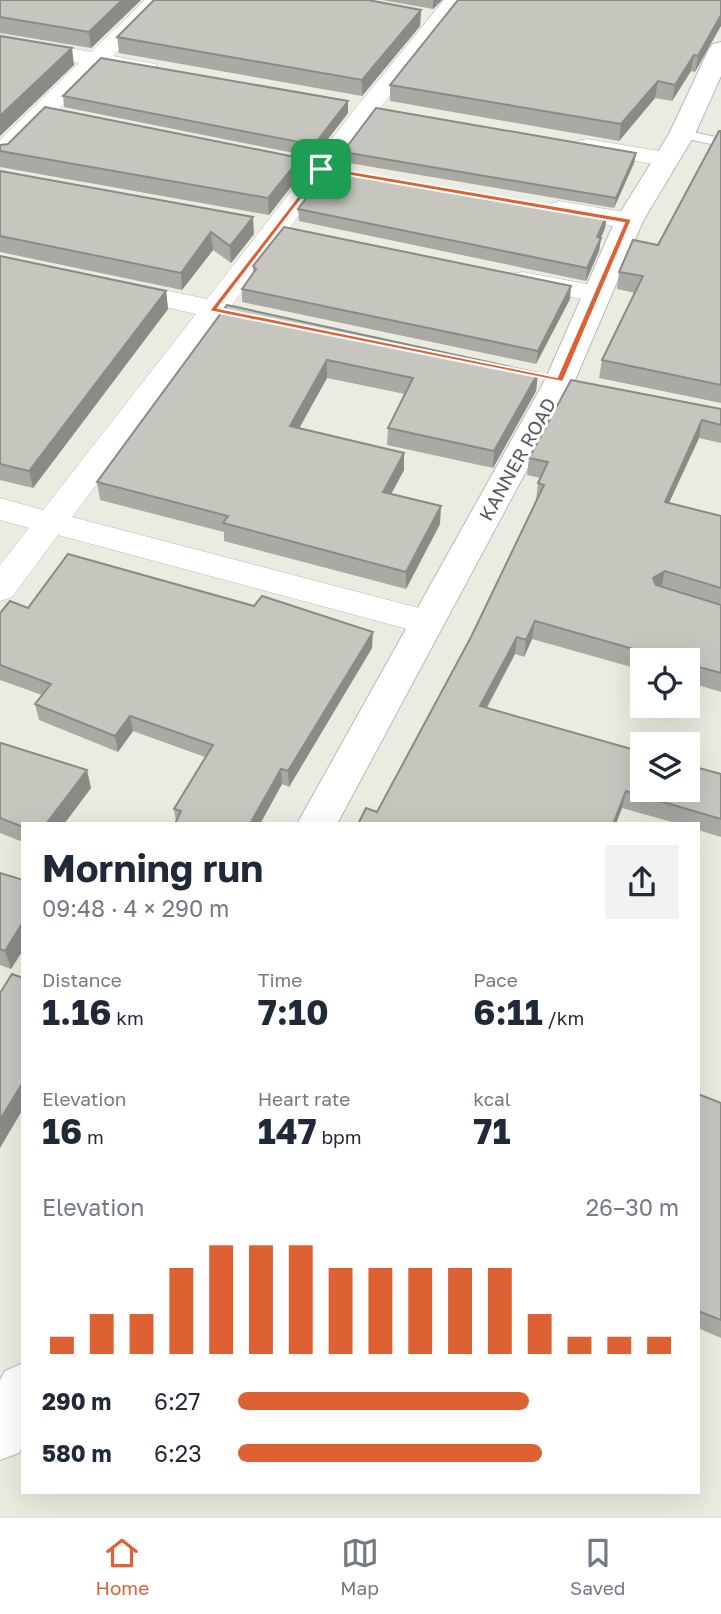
<!DOCTYPE html>
<html lang="en">
<head>
<meta charset="utf-8">
<style>
	:root { --surface:#fff; --page:#f2f2f3; --text:#1f2937; --muted:#747a83; --line:#e0e1e3; --accent:#de6134 }
	body { margin:0; font-family:"Golos Text",sans-serif; background:var(--page); color:var(--text); height:100vh; display:flex; flex-direction:column; font-size:26px; white-space:nowrap }
	* { box-sizing:border-box; margin:0 }
	p { font-size:23px; color:var(--muted) }
	.icon { flex:none; width:38px; height:38px; fill:none; stroke:currentColor; stroke-width:2; stroke-linecap:round; stroke-linejoin:round }
	.map { position:relative; flex:1; overflow:hidden }
	.sheet { position:absolute; left:21px; top:822px; width:679px; height:672px; display:flex; flex-direction:column; background:var(--surface); border-radius:0px; box-shadow:0 7px 28px #0002 }
	.sheet>* { flex:none }
	.fabs { position:absolute; left:630px; top:648px; display:grid; gap:14px }
	.fabs a { display:grid; place-items:center; width:70px; height:70px; border-radius:0px; background:var(--surface); box-shadow:0 7px 28px #0002; font-size:35px }
	.pin { position:absolute; display:grid; place-items:center; width:60px; height:60px; color:#fff; margin:-30px; border-radius:14px; box-shadow:0 4px 10px #0006 }
	.round { display:grid; place-items:center; flex:none; width:74px; height:74px; border-radius:0px; background:var(--page) }
	.head { display:flex; align-items:center; justify-content:space-between; height:119px; padding:0 21px }
	h1 { font-size:38px; font-weight:700; line-height:52px }
	.stats { display:grid; grid-template-columns:repeat(3,1fr); gap:10px; height:119px; padding:7px 21px }
	.stats div { display:grid; align-content:center }
	.stats b { font-size:35px; font-weight:700 }
	.stats small { font-size:19px; font-weight:400 }
	.stats p { font-size:19px }
	.chart { height:196px; padding:14px 21px }
	.chart p { display:flex; justify-content:space-between }
	.chart svg { width:100%; height:126px; margin-top:7px; stroke:var(--accent); stroke-width:6 }
	ul { padding:0 21px; list-style:none; font-size:23px }
	li { display:grid; grid-template-columns:112px 84px 1fr; align-items:center; height:52px }
	li i { height:18px; border-radius:9px; background:var(--accent) }
	.tabs { display:flex; justify-content:space-around; align-items:center; height:98px; border-top:2px solid var(--line); background:var(--surface); font-size:19px; color:var(--muted) }
	.tabs a { display:grid; justify-items:center; gap:4px }
	.tabs .current { color:var(--accent) }
	.map>svg:first-child { display:block }
	.lines { fill:none; stroke-linecap:round; stroke-linejoin:round }
	.service-casing { stroke:#b8b9bf; stroke-width:2 }
	.minor-casing { stroke:#b8b9bf; stroke-width:1 }
	.tertiary-casing { stroke:#b8b9bf; stroke-width:2 }
	.service { fill:#fff; fill-rule:evenodd }
	.minor { fill:#fff; fill-rule:evenodd }
	.tertiary { fill:#fff; fill-rule:evenodd }
	.wall { fill:#aaa9a3 }
	.shaded-wall { fill:#8b8a85 }
	.building { fill:#c6c5be; stroke:#8b8a85; stroke-width:2 }
	.route { fill:#de6134; stroke:#fff; stroke-width:2; fill-rule:evenodd }
	.labels { text-anchor:middle; dominant-baseline:central; stroke-width:6; stroke-linejoin:round; paint-order:stroke }
	.street-label { font-size:19px; fill:#595b61; stroke:#fff }
</style>
</head>
<body>
<div class="map">
<svg width="721" height="1516" viewBox="0 0 721 1516">
	<rect width="100%" height="100%" fill="#ebebe0"/>
	<g class="lines">
		<defs>
			<path id="service" d="M682,130L721,138V146L677,137L676,134Z"/>
			<path id="minor" d="M145,0H168L113,56L155,64L159,69L155,74L147,76L101,67L9,159L0,161V140L79,63L0,49V35L91,52Z
				M444,0H467L375,114L232,305L241,307L245,313L241,319H221L72,517L438,613L443,622L438,631L426,634L58,535L12,597L0,601V565L29,528L0,520V498L43,510L196,314L107,294L103,288L107,282L117,280L207,299L359,104Z
				M587,139L665,152L674,154L677,159L674,164L665,166L578,151L575,146L578,141Z
				M559,201L629,213L638,215L642,221L638,227L629,229L550,214L546,209L550,204Z
				M523,272L607,288L611,294L607,300L597,302L513,286L509,280L513,274Z"/>
			<path id="tertiary" d="M721,42V76L695,134L643,221L575,380L337,824H297L545,380L615,221L669,134L709,49L713,44Z
				M23,1363V1444L19,1453L0,1460V1380L5,1371Z"/>
		</defs>
		<use href="#service" class="service-casing"/>
		<use href="#minor" class="minor-casing"/>
		<use href="#tertiary" class="tertiary-casing"/>
		<use href="#service" class="service"/>
		<use href="#minor" class="minor"/>
		<use href="#tertiary" class="tertiary"/>
	</g>
	<path class="wall" d="M0,0H141L91,48L0,33Z
		M382,0H442L433,9Z
		M721,0L695,72L691,71L672,101L655,98L619,141L390,101V85Z
		M421,10L420,26L362,96L119,53L117,37Z
		M63,96L348,113L314,157L64,107Z
		M721,131V403L599,378L602,360L635,293L617,289L619,272L658,245Z
		M0,151L300,175L269,215L0,167Z
		M343,152L636,153L634,163L614,208L343,162Z
		M0,171L254,234L231,263L213,250L182,290L0,252Z
		M298,209L607,215L605,228L601,238L599,251L586,281L299,221Z
		M0,256L166,291L168,309L33,488L0,480Z
		M253,266L570,299L536,364L242,302V289L253,273Z
		M227,305L538,373L536,391L493,468L387,445L388,428L405,394L327,378L299,428L404,453V470L391,494L440,524L406,589L224,541V532L100,500L97,482Z
		M721,409V443L699,438L669,503L721,516V692L688,682V660H642V670L532,639L524,657L515,654L487,708L721,774V837L698,830V824H679L622,808L377,812L471,637L536,501L538,483L540,478L527,475L529,458Z
		M28,608L372,648L289,787L282,784L260,824H175L176,822L174,809L205,757L133,731L118,752L39,720L35,704L42,695L0,680V613Z
		M0,744L91,788L64,824H23V842L0,833Z
		M0,873L23,880V950L11,969L0,965Z
		M698,1094L721,1103V1338L698,1328Z"/>
	<path class="shaded-wall" d="M122,0H141L91,48L89,32Z
		M433,0H442L433,9Z
		M421,10L420,26L362,96V80Z
		M721,15V26L695,72L698,56Z
		M72,48L74,65L0,136V116Z
		M694,55L691,71L672,101L675,85Z
		M658,81L655,98L619,141L621,124Z
		M348,101V113L314,157V145Z
		M636,153L634,163L614,208L616,198Z
		M300,158V175L269,215L268,198Z
		M607,215L605,228L595,250L597,237Z
		M253,217L254,234L231,263L230,246Z
		M211,232L213,250L182,290L181,273Z
		M601,238L599,251L586,281L587,268Z
		M571,286L570,299L536,364L538,351Z
		M166,291L168,309L33,488L29,471Z
		M327,360V378L291,443L290,426Z
		M538,373L536,391L493,468L494,451Z
		M702,420L699,438L661,520L665,502Z
		M404,453V470L383,509V492Z
		M441,506L440,524L406,589V572Z
		M665,571L661,588L649,595L653,578Z
		M535,621L532,639L524,657L526,640Z
		M373,632L372,648L289,787L288,771Z
		M517,637L515,654L478,723L480,706Z
		M130,716L133,731L118,752L115,736Z
		M281,769L282,784L260,824H250Z
		M87,770L91,788L64,824H46Z
		M626,791L622,808L616,824H613Z
		M23,922V950L11,969L5,951Z
		M23,1082V1109L0,1148V1120Z"/>
	<path class="building" d="M0,0H122L89,32L0,17Z
		M154,0H368L421,10L362,80L117,37Z
		M458,0H721V15L698,56L694,55L675,85L658,81L621,124L390,85Z
		M0,36L72,48L0,116Z
		M101,58L348,101L314,145L63,96Z
		M45,107L300,158L268,198L0,151V145L8,144Z
		M376,108L636,153L616,198L343,152Z
		M719,131H721V385L602,360L643,276L619,272L633,240L658,245Z
		M329,168L607,215L597,237L601,238L587,268L298,209Z
		M0,171L253,217L230,246L211,232L181,273L0,236Z
		M284,227L571,286L538,351L242,289L256,269L253,266Z
		M0,256L166,291L29,471L0,464Z
		M227,305L538,373L494,451L388,428L413,378L327,360L290,426L404,453L383,492L441,506L406,572L223,523L228,516L97,482Z
		M571,380L721,409V425L702,420L665,502L721,516V588L665,571L653,578L656,585L721,605V673L688,664V660H672L535,621L526,640L517,637L480,706L642,752V789H688V765L721,774V819L626,791L613,824H358L366,808L377,812L471,637L544,485L538,483L548,462L529,458Z
		M68,554L254,606L262,596L373,632L288,771L281,769L250,824H175L181,811L174,809L213,745L130,716L115,736L35,704L51,684L0,665V613L10,601L28,608Z
		M1,743L87,770L46,824H23V827L0,818V744Z
		M0,873L23,880V922L5,951L0,949Z
		M12,974L23,978V1082L0,1120V993Z
		M698,1094L721,1103V1320L698,1311Z"/>
	<path class="route" d="M321,166L632,219L563,382L209,311ZM323,171L624,223L557,377L218,308Z"/>
	<g class="labels">
		<g class="street-label">
			<text transform="translate(517 459) rotate(-61)">KANNER ROAD</text>
		</g>
	</g>
</svg>
<div class="fabs">
<a><svg class="icon" aria-label="locate" viewBox="0 0 24 24"><circle cx="12" cy="12" r="6"/><path d="M12 2v4M12 18v4M2 12h4M18 12h4"/></svg></a>
<a><svg class="icon" aria-label="layers" viewBox="0 0 24 24"><path d="M12 4l9 5-9 5-9-5zM3 14l9 5 9-5"/></svg></a>
</div>
<div class="pin" style="left:321px;top:169px;background:#1e9e55"><svg class="icon" aria-label="arrive" viewBox="0 0 24 24"><path d="M6 21V4h12l-3 4 3 4H6"/></svg></div>
<section class="sheet">
<div class="head"><div><h1>Morning run</h1><p>09:48 · 4 × 290 m</p></div><a class="round"><svg class="icon" aria-label="share" viewBox="0 0 24 24"><path d="M12 15V3M7 8l5-5 5 5M5 13v7h14v-7"/></svg></a></div>
<div class="stats">
<div><p>Distance</p><b>1.16<small> km</small></b></div>
<div><p>Time</p><b>7:10</b></div>
<div><p>Pace</p><b>6:11<small> /km</small></b></div>
</div>
<div class="stats">
<div><p>Elevation</p><b>16<small> m</small></b></div>
<div><p>Heart rate</p><b>147<small> bpm</small></b></div>
<div><p>kcal</p><b>71</b></div>
</div>
<div class="chart"><p><span>Elevation</span>26–30 m</p>
<svg viewBox="0 0 160 44" preserveAspectRatio="none"><path d="M5 44V38M15 44V30M25 44V30M35 44V14M45 44V6M55 44V6M65 44V6M75 44V14M85 44V14M95 44V14M105 44V14M115 44V14M125 44V30M135 44V38M145 44V38M155 44V38"/></svg>
</div>
<ul>
<li><b>290 m</b>6:27<i style="width:66%"></i></li>
<li><b>580 m</b>6:23<i style="width:69%"></i></li>
</ul>
</section>
</div>
<nav class="tabs">
<a class="current"><svg class="icon" aria-label="home" viewBox="0 0 24 24"><path d="M3 11l9-7 9 7M6 9v11h12V9"/></svg>Home</a>
<a><svg class="icon" aria-label="map" viewBox="0 0 24 24"><path d="M3 6l6-2 6 2 6-2v14l-6 2-6-2-6 2zM9 4v14M15 6v14"/></svg>Map</a>
<a><svg class="icon" aria-label="saved" viewBox="0 0 24 24"><path d="M7 4h10v16l-5-4-5 4z"/></svg>Saved</a>
</nav>
</body>
</html>
